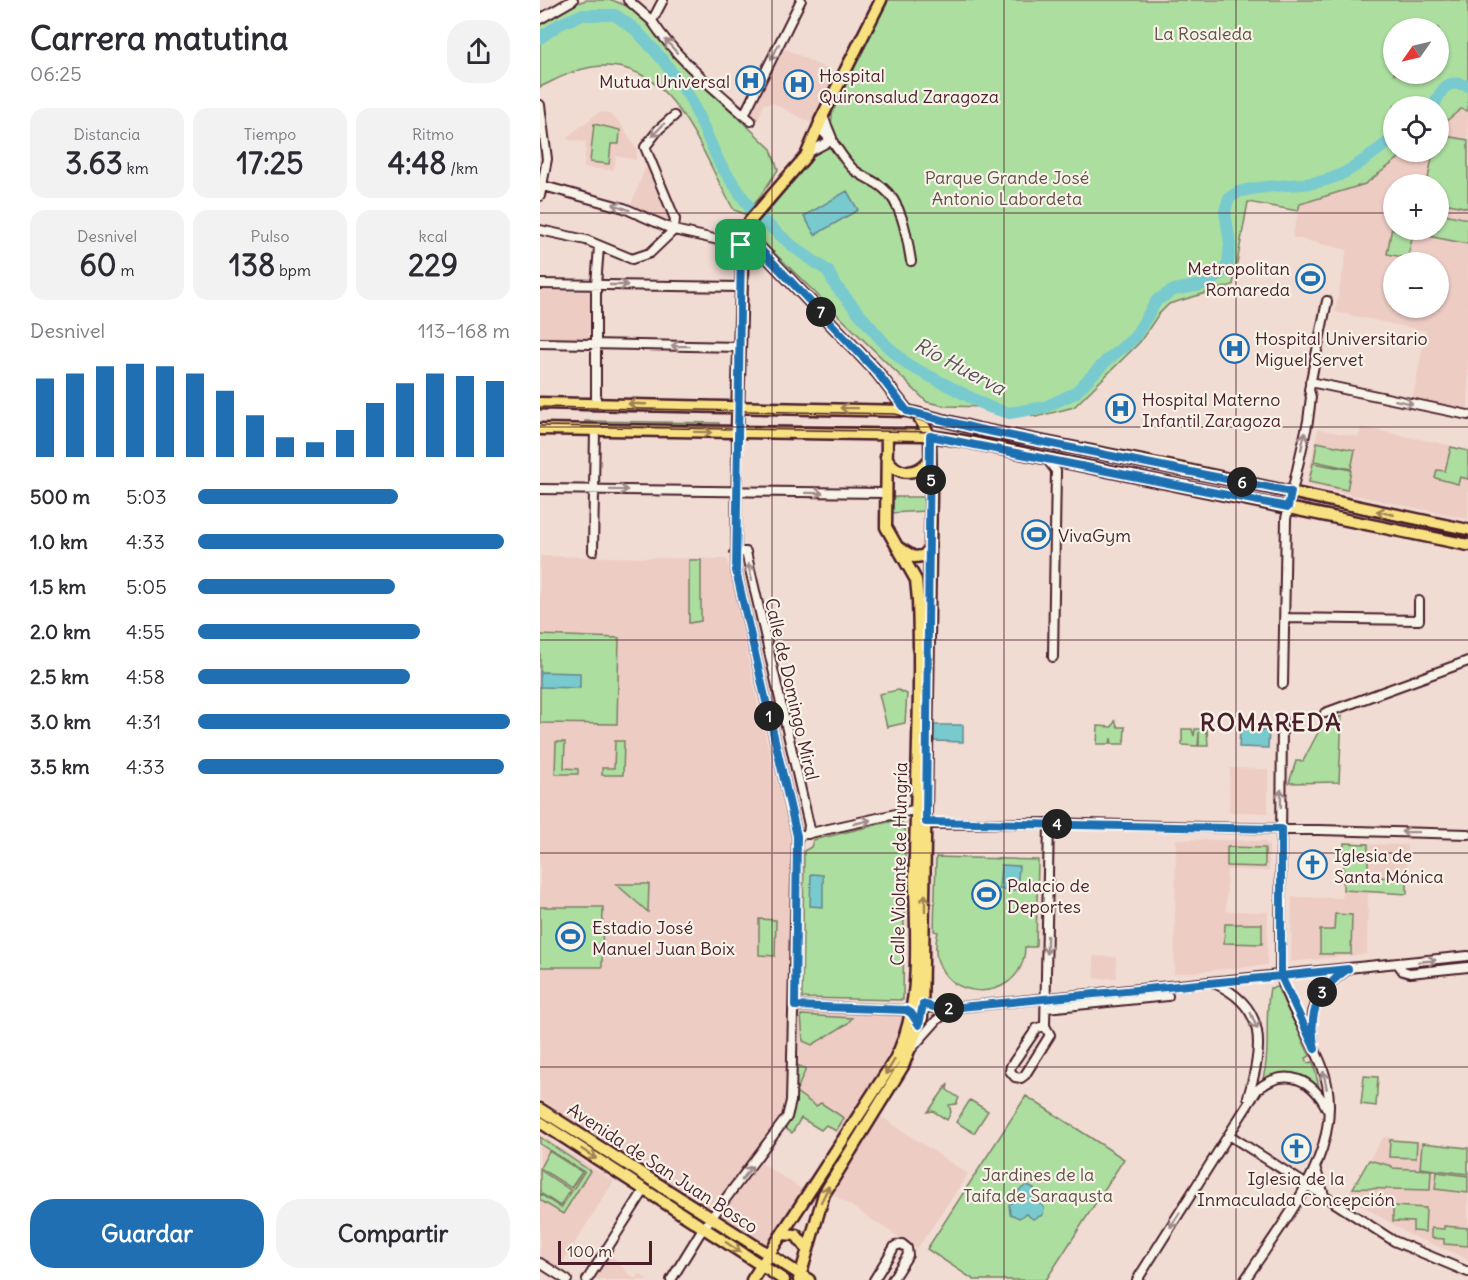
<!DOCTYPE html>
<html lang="es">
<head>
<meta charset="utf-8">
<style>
	:root { --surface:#fff; --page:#f2f2f3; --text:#2b2b33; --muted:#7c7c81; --accent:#1f6fb2 }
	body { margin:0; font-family:Delius,sans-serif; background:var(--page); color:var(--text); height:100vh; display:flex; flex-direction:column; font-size:22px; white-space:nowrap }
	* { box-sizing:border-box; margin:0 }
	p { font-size:20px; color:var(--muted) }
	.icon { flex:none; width:33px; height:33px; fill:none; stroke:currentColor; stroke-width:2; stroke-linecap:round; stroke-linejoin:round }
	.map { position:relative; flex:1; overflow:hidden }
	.sheet { display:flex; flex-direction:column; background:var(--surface); width:540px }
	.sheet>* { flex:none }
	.needle { width:39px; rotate:236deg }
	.tools { position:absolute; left:843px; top:18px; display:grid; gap:12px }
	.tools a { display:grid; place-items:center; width:66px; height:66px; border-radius:50%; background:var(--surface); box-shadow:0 2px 4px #0004; font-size:30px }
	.scale { position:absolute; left:18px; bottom:15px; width:94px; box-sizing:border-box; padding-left:6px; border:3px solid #4a1f2b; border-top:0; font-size:16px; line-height:21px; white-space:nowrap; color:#4a1f2b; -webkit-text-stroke:4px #f7f3e8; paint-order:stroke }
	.pin { position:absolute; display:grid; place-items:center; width:51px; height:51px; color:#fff; margin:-26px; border-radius:12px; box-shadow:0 3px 9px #0006 }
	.km { position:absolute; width:30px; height:30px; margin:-15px; border-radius:50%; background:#222; color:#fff; font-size:16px; line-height:30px; text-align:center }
	.round { display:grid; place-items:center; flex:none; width:63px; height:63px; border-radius:24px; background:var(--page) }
	.overview { display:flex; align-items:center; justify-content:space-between; height:102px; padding:0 30px }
	h1 { font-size:33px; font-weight:800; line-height:45px }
	.metrics { display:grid; grid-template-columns:repeat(3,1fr); gap:9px; height:102px; padding:6px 30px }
	.metrics div { display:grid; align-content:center; border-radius:15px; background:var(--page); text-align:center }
	.metrics b { font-size:30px; font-weight:800 }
	.metrics small { font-size:16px; font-weight:400 }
	.metrics p { font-size:16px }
	.chart { height:168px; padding:12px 30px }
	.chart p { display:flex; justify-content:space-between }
	.chart svg { width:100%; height:108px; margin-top:6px; stroke:var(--accent); stroke-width:6 }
	.button { display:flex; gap:12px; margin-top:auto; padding:12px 30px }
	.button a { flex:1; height:69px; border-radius:24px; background:var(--accent); color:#fff; font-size:24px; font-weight:800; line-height:69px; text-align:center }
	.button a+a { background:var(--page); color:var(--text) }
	ul { padding:0 30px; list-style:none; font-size:20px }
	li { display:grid; grid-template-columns:96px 72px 1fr; align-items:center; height:45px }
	li i { height:15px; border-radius:8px; background:var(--accent) }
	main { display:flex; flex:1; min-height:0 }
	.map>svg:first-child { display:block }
	.built { fill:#edccc4; fill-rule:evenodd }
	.green { fill:#acde9f; stroke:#7b7e65; stroke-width:1.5; fill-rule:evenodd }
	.water { fill:#79cacf; stroke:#66868d; stroke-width:1.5 }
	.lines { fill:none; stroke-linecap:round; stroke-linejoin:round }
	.river { stroke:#79cacf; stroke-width:12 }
	.minor-casing { stroke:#4a1f2b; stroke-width:12 }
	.major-casing { stroke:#4a1f2b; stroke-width:15 }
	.minor { stroke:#f7f3e8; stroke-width:8 }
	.major { stroke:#f8e181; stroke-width:10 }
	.tram { stroke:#4a1f2b; stroke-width:1.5 }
	.oneway { stroke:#a0898a }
	.oneway2 { stroke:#a18056 }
	.route-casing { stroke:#fff; stroke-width:12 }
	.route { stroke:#1f6fb2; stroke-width:8 }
	.grid { fill:none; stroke:#4a1f2b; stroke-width:1.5; stroke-opacity:0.55 }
	.labels { text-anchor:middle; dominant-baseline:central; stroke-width:4.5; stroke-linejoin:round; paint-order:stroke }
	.park-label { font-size:18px; fill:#624f48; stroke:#f7f3e8 }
	.poi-label { font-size:18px; fill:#4a1f2b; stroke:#f7f3e8; text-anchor:start }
	.street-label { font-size:18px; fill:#4a1f2b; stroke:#f7f3e8 }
	.water-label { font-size:20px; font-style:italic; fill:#58525c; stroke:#f7f3e8 }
	.district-label { font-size:24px; font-weight:bold; letter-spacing:1.5px; fill:#4a1f2b; stroke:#f7f3e8 }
</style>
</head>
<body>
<main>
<section class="sheet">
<div class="overview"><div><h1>Carrera matutina</h1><p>06:25</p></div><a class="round"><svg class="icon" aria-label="share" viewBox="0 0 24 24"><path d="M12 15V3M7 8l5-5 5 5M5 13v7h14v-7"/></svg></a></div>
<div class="metrics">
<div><p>Distancia</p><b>3.63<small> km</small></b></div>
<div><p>Tiempo</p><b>17:25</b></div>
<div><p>Ritmo</p><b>4:48<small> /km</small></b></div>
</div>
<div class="metrics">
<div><p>Desnivel</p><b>60<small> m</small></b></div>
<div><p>Pulso</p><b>138<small> bpm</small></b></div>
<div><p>kcal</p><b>229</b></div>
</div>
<div class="chart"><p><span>Desnivel</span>113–168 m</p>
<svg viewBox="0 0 160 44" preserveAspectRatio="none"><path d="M5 44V12M15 44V10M25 44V7M35 44V6M45 44V7M55 44V10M65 44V17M75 44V27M85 44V36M95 44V38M105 44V33M115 44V22M125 44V14M135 44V10M145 44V11M155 44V13"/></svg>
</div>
<ul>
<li><b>500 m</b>5:03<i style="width:64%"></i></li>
<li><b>1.0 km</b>4:33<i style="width:98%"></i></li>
<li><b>1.5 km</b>5:05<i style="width:63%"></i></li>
<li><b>2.0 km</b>4:55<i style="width:71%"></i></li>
<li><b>2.5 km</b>4:58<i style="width:68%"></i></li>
<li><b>3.0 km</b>4:31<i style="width:100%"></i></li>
<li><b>3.5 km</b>4:33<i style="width:98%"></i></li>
</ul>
<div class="button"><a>Guardar</a><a>Compartir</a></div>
</section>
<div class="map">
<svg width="928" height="1280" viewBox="0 0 928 1280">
	<rect width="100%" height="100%" fill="#f1dcd3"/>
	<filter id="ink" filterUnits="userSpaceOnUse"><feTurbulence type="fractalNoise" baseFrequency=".0167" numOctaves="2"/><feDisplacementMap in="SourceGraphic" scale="12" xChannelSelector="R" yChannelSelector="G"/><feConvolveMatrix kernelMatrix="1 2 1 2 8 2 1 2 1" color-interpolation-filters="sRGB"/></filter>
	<g filter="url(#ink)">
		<path class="built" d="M244,48L295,73L271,123L233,103L224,104L218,120L213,111Z
			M922,109L928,111V412L872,401L886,331L795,312L807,250L752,237L760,204L825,184L867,152H898L899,127ZM854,184H898V230H854ZM854,262H898V308H854Z
			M59,112L68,113L81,124L97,150L96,160L76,156L74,170L44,168L46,142L29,140L27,137Z
			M105,168H107L129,219L127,222L91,205Z
			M0,291L50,292L49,339H0Z
			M821,427L928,449V519L766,485L778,429L819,437Z
			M0,556L187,559L221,719L251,837L250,1008L366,1013L360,1043L322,1104L428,1174L377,1249L288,1191L316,1146L258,1108L245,1112L218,1161L265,1191L226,1249L20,1116L12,1106L0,1099Z
			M690,768L728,769V813L689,812Z
			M636,839L724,841L729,846V871L687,870L686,911L728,912L727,965L634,974Z
			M828,844L867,845V878L828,877Z
			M803,890H828L827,954L751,962L752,897L802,898Z
			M553,956L576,957L577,978L555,979Z
			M0,1135L74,1181L18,1269L0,1257Z
			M843,1137L928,1148V1259L868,1234L807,1196Z
			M70,1254L94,1279L100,1274L108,1280H54Z"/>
		<path class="green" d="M46,0H72L89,7L104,20L137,59L231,149L238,170L207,215L194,210C161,155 134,54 52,67C33,70 17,79 0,87V25L29,6Z
			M344,0H928V111L921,109L899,127L898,106H854V152H867L825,184L760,204L758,211L708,202L693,285L629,304L618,315L600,342L534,407L496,417L485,412L469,413L449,407L406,406L387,402L212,231L282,145L291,126L293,106ZM854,28H898V74H854Z
			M54,124L80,130L79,144H71L69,164L50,162Z
			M899,135L928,140V208L899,202L898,184H887L893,152H898Z
			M899,213L928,219V244L873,233L868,258L847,254L853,222L854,230H898Z
			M45,421L179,423V426L45,425Z
			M777,442L815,450L811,469L774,461Z
			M911,447L928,451V479L920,477L918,484L895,478L897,470L905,471Z
			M773,463L811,470L807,490L769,482Z
			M351,497H383L385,511L351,513Z
			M149,560H161V621L149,623Z
			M0,635L79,638L77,724L0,723Z
			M358,690L367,694L365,723L347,727L339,694Z
			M802,716L799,782L749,783L756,761H763L782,725Z
			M575,721L578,727H585L584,744H572L571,738L570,744H557L558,726L572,727Z
			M667,728L668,746H659V732L658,746L642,745V729H652L654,736L655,729H664L666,733Z
			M75,741H84L83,775H62V768H74Z
			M16,742H25L24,768L38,769V774H15Z
			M357,820L365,825L363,1000L262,998L264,851L271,847L273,840Z
			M804,843L828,844V877L867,878V894L803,890Z
			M687,847L725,848V867L687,866Z
			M396,857L498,860L496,947H485C483,1013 380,1001 398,932L394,931Z
			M76,884H109L108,912Z
			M0,907H63L62,967H0Z
			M795,914L812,915L811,954H780V930H794Z
			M219,919L236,920L235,956L219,955Z
			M685,924H722V944L684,943Z
			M737,987L770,1056L766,1058L768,1063L773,1062L779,1087C761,1070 745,1073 723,1079C731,1048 724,1019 730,988Z
			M261,1015L312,1018L307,1024L272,1045L263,1041Z
			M255,1064L266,1069L256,1092L276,1106L281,1103L304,1118L296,1131L286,1125L281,1130L261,1118L252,1133L243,1127Z
			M824,1076L838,1077L836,1106L821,1104Z
			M408,1084L407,1090L419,1098L416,1104L409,1105L411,1112L407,1120L393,1111L388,1112Z
			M486,1096L584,1159L506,1280H434L387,1249Z
			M430,1100L448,1111L434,1133L416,1122Z
			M0,1137L50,1171L23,1214L0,1200V1194L21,1208L44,1172L0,1144Z
			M850,1140L877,1142L876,1158L849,1157Z
			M882,1143L928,1148V1174L880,1168Z
			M9,1151L42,1172L31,1188L0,1168Z
			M829,1160L852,1166V1168L891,1170L890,1190L813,1188Z
			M0,1170L30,1190L20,1206L0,1193Z
			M897,1172L928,1176V1193L895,1189Z
			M853,1206L886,1208L885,1232L873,1231V1222L853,1221Z
			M904,1226L928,1228V1246L904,1244V1239L891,1238V1228L904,1229Z"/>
		<path class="water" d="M307,191L318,210L275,235L264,216Z
			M0,672L40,673V688L0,687Z
			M394,725H423V742L394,741Z
			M700,729L729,730L728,748L699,747Z
			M461,865L479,866L477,890L459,889Z
			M271,874L283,875V907L270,906Z
			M487,1185L494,1188L495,1200L504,1207L503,1215L493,1219L486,1214L479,1218L470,1214L469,1204L478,1199V1191Z"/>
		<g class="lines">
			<path class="river" d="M0,38L20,24L41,15H75L96,30L122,59L150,98L180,164L212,211L255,248L288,271L295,285L345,344L368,365L449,407L469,413L505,407L535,393L567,360L594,338L617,300L634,290L661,285L679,276L688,264L690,244L685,211L689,198L698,192C722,185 748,186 772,183C806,179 828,156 854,138
				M894,106C901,89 907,78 928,86"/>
			<defs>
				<path id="minor" d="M88,0L112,21
					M123,0L112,21C138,61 176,90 211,121
					M0,19L33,0
					M0,105L7,159L0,196
					M204,115L261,0
					M134,116L119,129L105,147L135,219L134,230
					M283,116L292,138
					M279,129C294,139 300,156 312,168C321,177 334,180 343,188C363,204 367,238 371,261
					M269,152L288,142H293
					M0,185L84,208L134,230L201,245
					M0,230L46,240L92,259L110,253L134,230
					M0,284L200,287
					M0,343L199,347
					M770,382L928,415
					M56,403V285L59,247
					M507,459L516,471L513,657
					M0,489L345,493
					M53,551L55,430
					M195,552H206L269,825L268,834
					M745,618L879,620V601
					M743,684L746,519L768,421L771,397L769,390L787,301
					M785,713L928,661
					M381,824L509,823L928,834
					M257,836L378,809
					M858,964L863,971L870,973L928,967
					M674,983C728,1007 723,1048 708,1097
					M380,1000L388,1007L400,1009L928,956
					M255,1006L362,1010L371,1013L374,1017
					M506,1008L628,996
					M505,1026L509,823
					M505,1026L510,1035L485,1075L481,1078L475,1077L470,1071L471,1066L497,1028Z
					M773,1040C767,1008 781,987 807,970
					M372,1048L397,1020L412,1008
					M689,1135L854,1241L928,1272
					M776,1170L784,1195
					M0,1263L27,1280
					M47,1280L105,1189
					M131,1280L160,1233L247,1117L251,1101L257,836L196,571L197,432
					M334,1280L355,1246L362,1244L367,1248L368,1255L352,1280
					M597,1280L717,1090C745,1066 773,1079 787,1109
					M705,1280C745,1218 811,1145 782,1066C770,1034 745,1004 740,970L742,720"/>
				<path id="major" d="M280,121L341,0
					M204,232L337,372L367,411
					M0,403L367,411L438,429L633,467L928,530
					M0,429L383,435L423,441L928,545
					M197,432L203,235L210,221L266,156L283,116
					M346,457C357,477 377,476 390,459
					M359,548L374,557L383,556L390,549
					M0,1109L269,1280
					M0,1122L244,1280
					M242,1234L256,1235L267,1249
					M212,1280L354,1061C387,1001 373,921 375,855C377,770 381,685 378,600L376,580L346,527L347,435
					M259,1280L284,1194L363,1066L382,1017L391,493L390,436L377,414"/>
			</defs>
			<use href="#minor" class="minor-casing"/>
			<use href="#major" class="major-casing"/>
			<use href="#minor" class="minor"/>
			<use href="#major" class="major"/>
			<path class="tram" d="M0,407L355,414L452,438L928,535
				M0,426L402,432"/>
		</g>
		<defs><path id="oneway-shaft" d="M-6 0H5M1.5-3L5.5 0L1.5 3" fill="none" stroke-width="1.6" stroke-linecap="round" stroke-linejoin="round" transform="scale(1.5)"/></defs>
		<g class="oneway">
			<use href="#oneway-shaft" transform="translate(131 46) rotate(-132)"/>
			<use href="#oneway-shaft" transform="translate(235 52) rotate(116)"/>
			<use href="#oneway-shaft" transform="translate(118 130) rotate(134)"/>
			<use href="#oneway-shaft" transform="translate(81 207) rotate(-160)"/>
			<use href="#oneway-shaft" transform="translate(79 285)"/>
			<use href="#oneway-shaft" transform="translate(140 346) rotate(-179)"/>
			<use href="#oneway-shaft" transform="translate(864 402) rotate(12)"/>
			<use href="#oneway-shaft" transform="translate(763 441) rotate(-78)"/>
			<use href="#oneway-shaft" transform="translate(79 490) rotate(1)"/>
			<use href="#oneway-shaft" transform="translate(274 493) rotate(1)"/>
			<use href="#oneway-shaft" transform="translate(210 572) rotate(-102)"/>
			<use href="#oneway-shaft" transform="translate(741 798) rotate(-89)"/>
			<use href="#oneway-shaft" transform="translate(322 822) rotate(-13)"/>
			<use href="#oneway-shaft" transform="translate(870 832) rotate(-179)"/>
			<use href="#oneway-shaft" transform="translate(507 945) rotate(91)"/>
			<use href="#oneway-shaft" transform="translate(887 961) rotate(-6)"/>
			<use href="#oneway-shaft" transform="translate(714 1021) rotate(68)"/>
			<use href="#oneway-shaft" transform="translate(785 1080) rotate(-101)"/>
			<use href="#oneway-shaft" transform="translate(207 1173) rotate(-54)"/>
			<use href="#oneway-shaft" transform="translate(635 1220) rotate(123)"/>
		</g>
		<g class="oneway2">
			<use href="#oneway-shaft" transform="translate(97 404) rotate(-178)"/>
			<use href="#oneway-shaft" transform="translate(309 408) rotate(-179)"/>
			<use href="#oneway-shaft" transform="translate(163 432) rotate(1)"/>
			<use href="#oneway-shaft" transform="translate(845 513) rotate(-169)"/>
			<use href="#oneway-shaft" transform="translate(385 903) rotate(-89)"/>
			<use href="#oneway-shaft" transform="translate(350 1067) rotate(122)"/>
			<use href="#oneway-shaft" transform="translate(49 1154) rotate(33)"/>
			<use href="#oneway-shaft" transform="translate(285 1194) rotate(-64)"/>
			<use href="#oneway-shaft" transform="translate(193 1247) rotate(34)"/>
		</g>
	</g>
	<g class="lines" filter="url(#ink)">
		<defs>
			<path id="route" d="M201,245L196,571L257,836L255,1006L366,1010L371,1013L379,1025L383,1004L400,1009L741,976L775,1049C767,1013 778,989 808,969L741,976V829L386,822L390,436L748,507L751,492L438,429L367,411L337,372L204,232L201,245"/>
		</defs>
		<use href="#route" class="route-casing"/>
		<use href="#route" class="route"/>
	</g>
	<path class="grid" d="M232,0V1280M464,0V1280M696,0V1280M0,213H854M898,213H928M0,427H928M0,640H928M0,853H928M0,1067H928"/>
	<defs>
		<symbol id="hospital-ring" viewBox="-11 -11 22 22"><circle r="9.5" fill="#f7f3e8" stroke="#1f6fb2" stroke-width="1.5"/><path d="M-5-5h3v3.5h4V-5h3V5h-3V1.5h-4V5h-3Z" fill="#1f6fb2"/></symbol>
		<symbol id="stadium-ring" viewBox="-11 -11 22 22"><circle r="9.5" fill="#f7f3e8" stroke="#1f6fb2" stroke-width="1.5"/><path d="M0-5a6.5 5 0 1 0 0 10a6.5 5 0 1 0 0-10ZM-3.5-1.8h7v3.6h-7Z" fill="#1f6fb2"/></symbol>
		<symbol id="church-ring" viewBox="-11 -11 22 22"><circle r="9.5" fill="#f7f3e8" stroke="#1f6fb2" stroke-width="1.5"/><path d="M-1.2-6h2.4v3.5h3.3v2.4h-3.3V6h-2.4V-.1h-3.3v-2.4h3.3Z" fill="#1f6fb2"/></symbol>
	</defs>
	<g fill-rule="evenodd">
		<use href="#hospital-ring" x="194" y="64" width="33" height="33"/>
		<use href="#hospital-ring" x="242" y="68" width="33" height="33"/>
		<use href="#stadium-ring" x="754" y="262" width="33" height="33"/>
		<use href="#hospital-ring" x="678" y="332" width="33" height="33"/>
		<use href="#hospital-ring" x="564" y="392" width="33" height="33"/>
		<use href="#stadium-ring" x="480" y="518" width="33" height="33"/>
		<use href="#church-ring" x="756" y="848" width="33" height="33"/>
		<use href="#stadium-ring" x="430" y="878" width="33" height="33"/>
		<use href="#stadium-ring" x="14" y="920" width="33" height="33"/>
		<use href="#church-ring" x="740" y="1132" width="33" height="33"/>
	</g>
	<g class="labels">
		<g class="park-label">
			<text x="663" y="33">La Rosaleda</text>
			<text x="467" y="177">Parque Grande José<tspan x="467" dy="21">Antonio Labordeta</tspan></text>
			<text x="498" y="1174">Jardines de la<tspan x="498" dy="21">Taifa de Saraqusta</tspan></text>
		</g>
		<g class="poi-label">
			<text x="279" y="75">Hospital<tspan x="279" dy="21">Quironsalud Zaragoza</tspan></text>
			<text x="190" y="81" text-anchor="end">Mutua Universal</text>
			<text x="750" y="268" text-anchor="end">Metropolitan<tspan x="750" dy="21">Romareda</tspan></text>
			<text x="715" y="338">Hospital Universitario<tspan x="715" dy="21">Miguel Servet</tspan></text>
			<text x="602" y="399">Hospital Materno<tspan x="602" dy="21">Infantil Zaragoza</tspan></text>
			<text x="518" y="535">VivaGym</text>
			<text x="794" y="855">Iglesia de<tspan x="794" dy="21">Santa Mónica</tspan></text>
			<text x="467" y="885">Palacio de<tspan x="467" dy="21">Deportes</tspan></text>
			<text x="52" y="927">Estadio José<tspan x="52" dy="21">Manuel Juan Boix</tspan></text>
			<text x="756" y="1178" text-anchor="middle">Iglesia de la<tspan x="756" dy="21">Inmaculada Concepción</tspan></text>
		</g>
		<g class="street-label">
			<text transform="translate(252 689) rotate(77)">Calle de Domingo Miral</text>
			<text transform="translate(359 864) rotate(-89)">Calle Violante de Hungría</text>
			<text transform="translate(123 1168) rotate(33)">Avenida de San Juan Bosco</text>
		</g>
		<g class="water-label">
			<text transform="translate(420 366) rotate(28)">Río Huerva</text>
		</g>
		<g class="district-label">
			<text x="731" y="722">ROMAREDA</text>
		</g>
	</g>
</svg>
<div class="tools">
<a><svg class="needle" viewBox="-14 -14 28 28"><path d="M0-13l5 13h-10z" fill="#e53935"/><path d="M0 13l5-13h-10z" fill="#7c7c81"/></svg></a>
<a><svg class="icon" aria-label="locate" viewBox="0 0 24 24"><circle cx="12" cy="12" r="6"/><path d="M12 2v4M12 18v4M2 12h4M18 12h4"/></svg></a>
<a>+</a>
<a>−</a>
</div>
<div class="scale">100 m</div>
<div class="pin" style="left:201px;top:245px;background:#1e9e55"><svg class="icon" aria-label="arrive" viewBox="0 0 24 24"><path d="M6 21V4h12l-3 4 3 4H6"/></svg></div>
<b class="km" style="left:229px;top:716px">1</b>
<b class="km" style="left:409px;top:1008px">2</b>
<b class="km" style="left:782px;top:992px">3</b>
<b class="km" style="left:517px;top:824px">4</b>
<b class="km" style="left:391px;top:480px">5</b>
<b class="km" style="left:702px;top:482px">6</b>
<b class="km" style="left:281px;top:312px">7</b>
</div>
</main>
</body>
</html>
